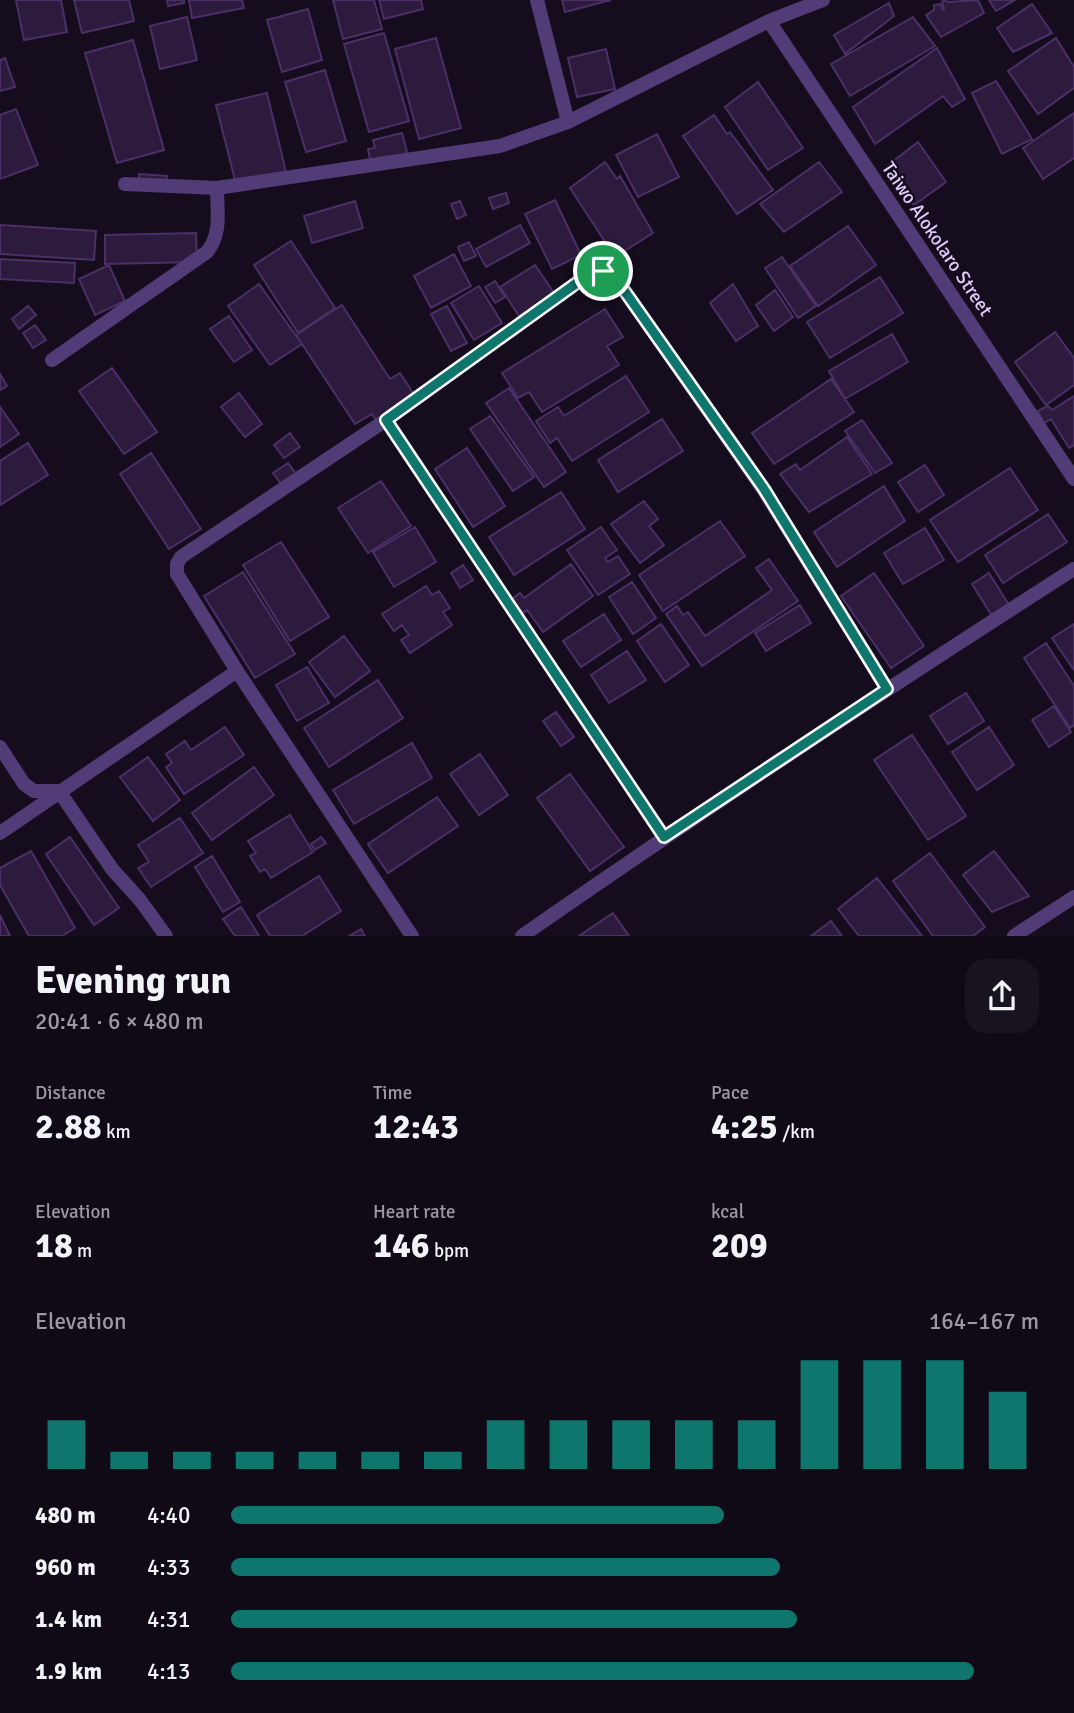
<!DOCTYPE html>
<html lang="en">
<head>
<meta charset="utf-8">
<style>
	:root { --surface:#100a16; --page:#19131f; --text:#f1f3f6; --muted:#9c9aa1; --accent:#0f766e }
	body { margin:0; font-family:Signika,sans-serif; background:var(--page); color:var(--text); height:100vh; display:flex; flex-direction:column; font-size:26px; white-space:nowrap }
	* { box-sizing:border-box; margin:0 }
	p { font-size:23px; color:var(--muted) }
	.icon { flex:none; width:38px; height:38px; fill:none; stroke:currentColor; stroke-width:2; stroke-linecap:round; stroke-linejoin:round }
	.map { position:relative; height:936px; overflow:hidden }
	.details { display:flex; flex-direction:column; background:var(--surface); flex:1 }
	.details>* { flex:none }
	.pin { position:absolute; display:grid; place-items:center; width:60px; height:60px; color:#fff; margin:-30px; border:4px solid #fff; border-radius:50%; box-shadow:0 2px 7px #0007 }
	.round { display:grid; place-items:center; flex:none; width:74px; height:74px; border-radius:21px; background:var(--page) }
	.overview { display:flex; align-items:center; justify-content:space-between; height:119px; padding:0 35px }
	h1 { font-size:38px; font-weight:700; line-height:52px }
	.figures { display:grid; grid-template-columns:repeat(3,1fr); gap:10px; height:119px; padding:7px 35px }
	.figures div { display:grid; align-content:center }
	.figures b { font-size:35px; font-weight:700 }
	.figures small { font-size:19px; font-weight:400 }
	.figures p { font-size:19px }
	.chart { height:196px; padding:14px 35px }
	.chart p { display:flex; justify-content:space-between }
	.chart svg { width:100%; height:126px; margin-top:7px; stroke:var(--accent); stroke-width:6 }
	ul { padding:0 35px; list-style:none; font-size:23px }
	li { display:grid; grid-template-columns:112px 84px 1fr; align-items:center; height:52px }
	li i { height:18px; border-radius:9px; background:var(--accent) }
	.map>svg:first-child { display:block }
	.building { fill:#2c1b3c; stroke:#4b2f67; stroke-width:2 }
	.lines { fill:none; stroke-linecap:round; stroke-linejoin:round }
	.street { stroke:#513c78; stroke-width:14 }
	.route-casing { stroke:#fff; stroke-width:14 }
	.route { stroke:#0f766e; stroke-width:9 }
	.labels { text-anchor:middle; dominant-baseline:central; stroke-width:5; stroke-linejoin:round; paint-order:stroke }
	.street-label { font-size:19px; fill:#e0cdfb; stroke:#150d1d }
</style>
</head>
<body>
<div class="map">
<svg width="1074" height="936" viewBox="0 0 1074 936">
	<rect width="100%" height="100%" fill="#150d1d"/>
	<path class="building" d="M16,0H61L67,32L24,40Z
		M74,0H129L134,21L82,33Z
		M167,0H184V3L168,6Z
		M189,0H242L244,8L192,18Z
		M333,0H374L382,29L343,39Z
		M379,0H421L423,9L384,19Z
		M562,0H611L565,12Z
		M944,0L948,2L978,0L984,13L941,37L926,15L934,10V5L940,4L943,10L944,9L942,2Z
		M989,0H1015L996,11Z
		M889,3L894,16L845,54L834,35Z
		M1032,4L1052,33L1013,52L997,28Z
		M308,9L322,60L282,72L267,20Z
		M187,17L197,60L160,69L150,26Z
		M913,17L935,46L850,96L831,64Z
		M384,33L409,121L369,132L344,44Z
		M436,38L461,128L419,139L395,49Z
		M1056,38L1074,67V88L1038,114L1008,71Z
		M133,40L164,150L117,163L85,53Z
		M937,48L965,99L952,107L943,96L875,144L853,107Z
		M606,49L615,89L577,97L568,58Z
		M5,58L15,87L0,91V60Z
		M325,70L346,141L306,152L285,82Z
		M996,81L1032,139L1002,154L972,93Z
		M758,82L803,148L768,170L725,107Z
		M267,93L287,176L237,188L216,105Z
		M16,109L38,165L0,179V115Z
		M1074,113V158L1043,179L1023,148Z
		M714,115L727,134L730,132L773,190L737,214L683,136Z
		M402,133L408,156L371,164L368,149L375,148L373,140Z
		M657,134L679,177L638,197L616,155Z
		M918,142L946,182L914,205L887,166Z
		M605,162L617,179L620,176L653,233L615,257L570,188Z
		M819,162L842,192L784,232L760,204Z
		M139,174L167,176L166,187L139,185Z
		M506,193L509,203L493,209L489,198Z
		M555,200L581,255L552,269L525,214Z
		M355,201L363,228L312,243L304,216Z
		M460,201L466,215L457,219L451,204Z
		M0,225L96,231L94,260L0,254Z
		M520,225L530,243L486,267L476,249Z
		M848,226L876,265L818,306L790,266Z
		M196,233L197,262L105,264V235Z
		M291,241L335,308L298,333L254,265Z
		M469,242L476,256L464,261L458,247Z
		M454,254L471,286L431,308L414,276Z
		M782,257L816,306L798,318L765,268Z
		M0,259L75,263L74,283L0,279Z
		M109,265L125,301L95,315L79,279Z
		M535,265L554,293L519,316L500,287Z
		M880,277L903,313L830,358L807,322Z
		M495,281L505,297L495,303L485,287Z
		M259,284L302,344L270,365L228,306Z
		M733,284L758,326L736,341L710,303Z
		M479,286L502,323L474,340L451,303Z
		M775,290L793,317L774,331L756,305Z
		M342,305L390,379L400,373L415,396L376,420L372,414L355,424L296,335Z
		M28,306L36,315L19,329L12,319Z
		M447,306L467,343L451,351L431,314Z
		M605,309L623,337L607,346L619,365L542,412L529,392L518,398L502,373Z
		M229,316L252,350L234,362L210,329Z
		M35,325L46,340L33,348L23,333Z
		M1055,332L1074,358V385L1046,405L1015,362Z
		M892,334L908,362L845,399L829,371Z
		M112,368L157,432L124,454L79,391Z
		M0,374L7,386L0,390Z
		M626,376L649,412L572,461L557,438L550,443L536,421L558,407L564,416Z
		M831,379L854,412L774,464L752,433Z
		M509,388L566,472L544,487L486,403Z
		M239,393L262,424L245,437L221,407Z
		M1074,396V445L1069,448L1051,419L1044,423L1038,411L1048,406L1052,410Z
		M0,407L19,434L0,447Z
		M490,416L534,477L513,491L470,429Z
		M662,419L683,451L618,492L598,460Z
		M862,420L892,463L875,473L845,431Z
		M290,433L300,447L284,458L274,445Z
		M847,437L872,474L809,512L780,474L796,464L800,470Z
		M28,443L48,475L0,505V461Z
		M467,448L505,506L473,527L435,469Z
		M151,453L201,529L169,549L120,474Z
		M288,463L296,474L281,484L273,473Z
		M925,465L944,495L918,512L898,482Z
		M1010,468L1038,510L958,562L930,520Z
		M381,481L411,526L368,553L338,508Z
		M884,486L905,521L837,567L814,532Z
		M561,492L585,529L514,575L489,537Z
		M644,501L658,519L649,526L664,545L640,563L611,524Z
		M1048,514L1067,542L1003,583L985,555Z
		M720,521L745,556L663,611L639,575Z
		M415,527L436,562L394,587L373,552Z
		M601,527L617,550L605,558L608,562L618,556L630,574L598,595L567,550Z
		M925,528L944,560L903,584L884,553Z
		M281,542L329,617L290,641L243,565Z
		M769,559L798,601L702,666L666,614L677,606L683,615L688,612L705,636L772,590L756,568Z
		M571,564L593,596L543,632L527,610L523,613L512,599L520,593L524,598Z
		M463,565L473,580L460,588L451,573Z
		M243,572L295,654L255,678L204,596Z
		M874,573L924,646L891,668L841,596Z
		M989,573L1009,605L992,616L972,584Z
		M632,582L656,618L633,634L609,597Z
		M426,586L432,595L439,591L450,608L443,612L452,625L410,653L401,640L409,635L402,625L394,631L382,614Z
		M800,605L811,623L766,651L755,633Z
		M604,614L621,640L581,667L563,641Z
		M661,624L689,665L665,682L637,641Z
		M1074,624V670L1052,638Z
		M344,636L370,671L335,697L309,662Z
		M1046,643L1074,686V725L1070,728L1024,658Z
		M627,651L646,680L609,703L591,675Z
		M307,667L329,703L297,721L276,685Z
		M378,680L403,718L329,767L304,728Z
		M966,693L984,721L948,744L930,716Z
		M1054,706L1071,732L1049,747L1032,720Z
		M556,712L574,737L561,746L543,721Z
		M225,727L244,755L184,794L166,767L172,763L166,754L185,741L191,750Z
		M989,727L1014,765L977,790L952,752Z
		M912,735L966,816L928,840L874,760Z
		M412,743L432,778L354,824L333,790Z
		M480,754L508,795L479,815L450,774Z
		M148,757L180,800L153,821L120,777Z
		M254,767L274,795L212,840L192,813Z
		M570,774L624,847L590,871L537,798Z
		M437,797L458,826L388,873L368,844Z
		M290,815L313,852L271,878L265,869L260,872L250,856L256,853L248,841Z
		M180,818L203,853L151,887L138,868L149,862L138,845Z
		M70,837L119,908L94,925L46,854Z
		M321,837L326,843L315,850L311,844Z
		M31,851L75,928L62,936H29L0,885V868Z
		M994,851L1029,896L992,912L963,875Z
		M930,853L985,927L973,936H933L893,881Z
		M212,856L240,902L223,912L195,867Z
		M319,876L341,911L302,936H270L257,915Z
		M877,878L922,936H859L838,909Z
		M241,907L259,936H235L223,919Z
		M613,913L629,936H579Z
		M0,915L10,936H0Z
		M831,921L842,936H811Z
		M361,929L365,936H349Z"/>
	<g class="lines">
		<path class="street" d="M537,0L568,122
			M769,21L1074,479
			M125,184L217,188L500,146L568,122L769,21L823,0
			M52,360L207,252C222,233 217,212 217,188
			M386,420L664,837
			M0,747L24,784L34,791H59L112,869L140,900L166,936
			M0,833L237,671
			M412,936L237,671L177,574V564L181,557L386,420L592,272L603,271L614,276L763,489L887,689
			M522,936C703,810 888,688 1074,569
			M1014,936L1074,897"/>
	</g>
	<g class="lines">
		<defs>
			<path id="route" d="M603,271L614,276L764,489L887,689L664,837L386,420L592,272Z"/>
		</defs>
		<use href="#route" class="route-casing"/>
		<use href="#route" class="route"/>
	</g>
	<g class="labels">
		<g class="street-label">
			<text transform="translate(937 239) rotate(56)">Taiwo Alokolaro Street</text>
		</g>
	</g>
</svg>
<div class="pin" style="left:603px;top:271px;background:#1e9e55"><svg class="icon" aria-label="arrive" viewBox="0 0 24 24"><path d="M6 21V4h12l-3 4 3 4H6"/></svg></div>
</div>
<section class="details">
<div class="overview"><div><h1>Evening run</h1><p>20:41 · 6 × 480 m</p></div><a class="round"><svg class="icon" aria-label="share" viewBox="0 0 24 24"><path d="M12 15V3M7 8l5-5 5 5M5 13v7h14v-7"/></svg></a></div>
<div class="figures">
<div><p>Distance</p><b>2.88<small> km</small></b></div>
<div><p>Time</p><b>12:43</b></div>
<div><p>Pace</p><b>4:25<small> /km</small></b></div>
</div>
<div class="figures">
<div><p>Elevation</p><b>18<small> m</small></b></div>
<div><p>Heart rate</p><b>146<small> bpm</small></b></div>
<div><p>kcal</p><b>209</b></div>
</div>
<div class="chart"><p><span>Elevation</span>164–167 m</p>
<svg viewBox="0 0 160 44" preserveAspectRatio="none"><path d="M5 44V27M15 44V38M25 44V38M35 44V38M45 44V38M55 44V38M65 44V38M75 44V27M85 44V27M95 44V27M105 44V27M115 44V27M125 44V6M135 44V6M145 44V6M155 44V17"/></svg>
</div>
<ul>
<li><b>480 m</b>4:40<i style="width:61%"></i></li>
<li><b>960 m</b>4:33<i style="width:68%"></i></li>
<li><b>1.4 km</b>4:31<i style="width:70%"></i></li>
<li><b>1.9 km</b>4:13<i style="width:92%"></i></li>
</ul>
</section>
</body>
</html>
